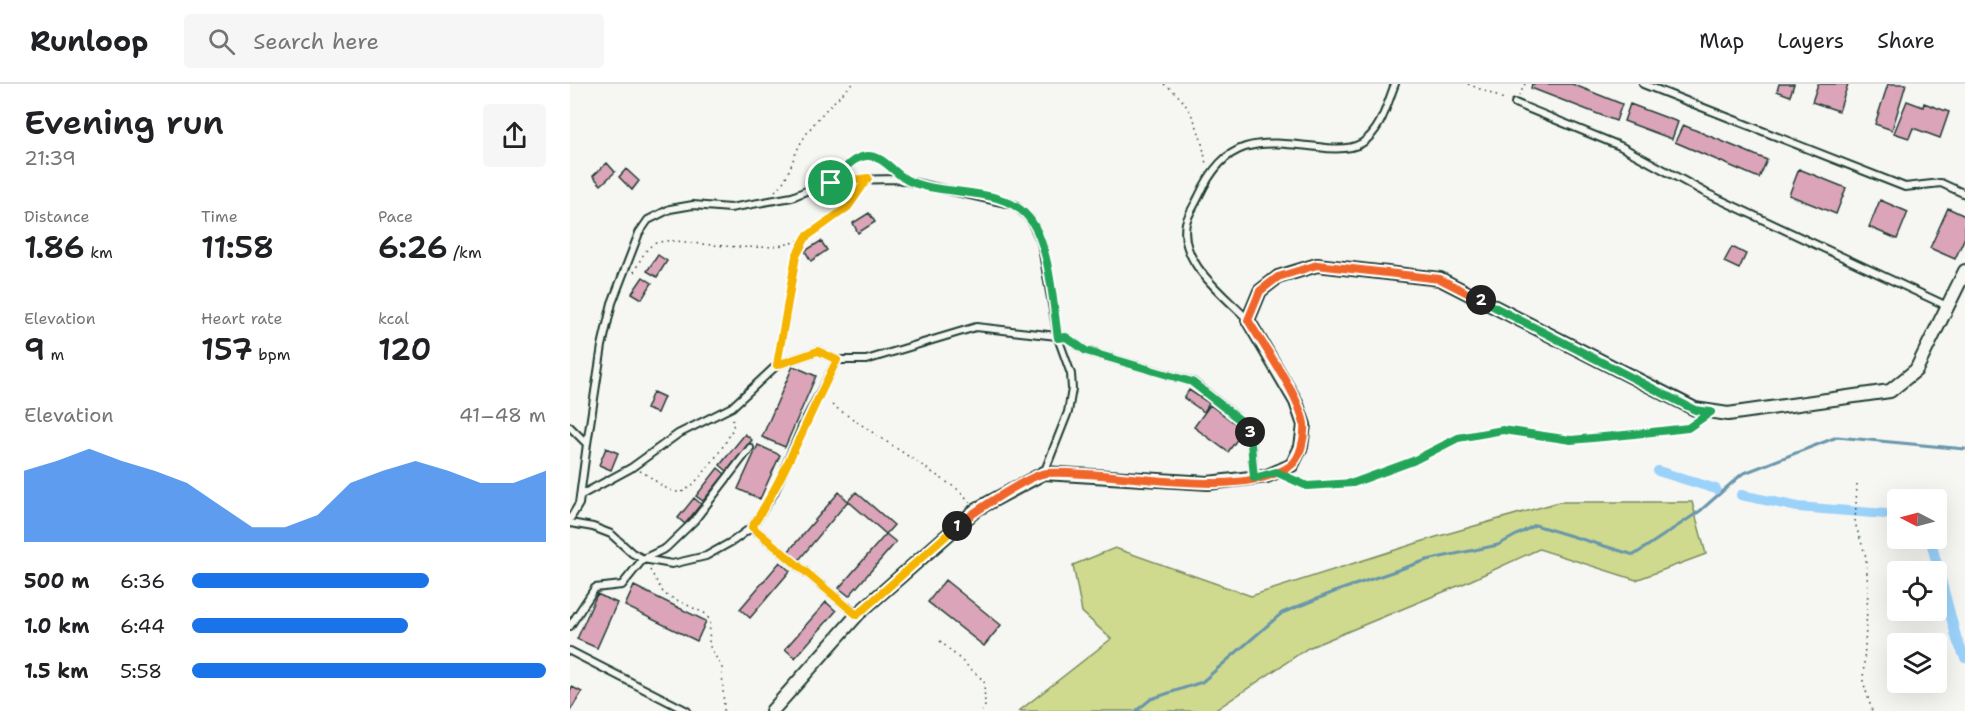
<!DOCTYPE html>
<html lang="en">
<head>
<meta charset="utf-8">
<style>
	:root { --surface:#fff; --page:#f6f6f6; --text:#202124; --muted:#757577; --line:#e0e0e0; --accent:#1a73e8 }
	body { margin:0; font-family:"Shantell Sans",sans-serif; background:var(--page); color:var(--text); height:100vh; display:flex; flex-direction:column; font-size:22px; white-space:nowrap }
	* { box-sizing:border-box; margin:0 }
	p { font-size:20px; color:var(--muted) }
	.icon { flex:none; width:33px; height:33px; fill:none; stroke:currentColor; stroke-width:2; stroke-linecap:round; stroke-linejoin:round }
	.map { position:relative; flex:1; overflow:hidden }
	.panel { display:flex; flex-direction:column; background:var(--surface); width:570px }
	.panel>* { flex:none }
	.needle { width:39px; rotate:276deg }
	.controls { position:absolute; left:1317px; top:405px; display:grid; gap:12px }
	.controls a { display:grid; place-items:center; width:60px; height:60px; border-radius:6px; background:var(--surface); box-shadow:0 6px 24px #0002; font-size:30px }
	.pin { position:absolute; display:grid; place-items:center; width:51px; height:51px; color:#fff; margin:-26px; border:3px solid #fff; border-radius:50%; box-shadow:0 2px 6px #0007 }
	.km { position:absolute; width:30px; height:30px; margin:-15px; border-radius:50%; background:#222; color:#fff; font-size:16px; line-height:30px; text-align:center }
	.round { display:grid; place-items:center; flex:none; width:63px; height:63px; border-radius:6px; background:var(--page) }
	.head { display:flex; align-items:center; justify-content:space-between; height:102px; padding:0 24px }
	h1 { font-size:33px; font-weight:600; line-height:45px }
	.stats { display:grid; grid-template-columns:repeat(3,1fr); gap:9px; height:102px; padding:6px 24px }
	.stats div { display:grid; align-content:center }
	.stats b { font-size:30px; font-weight:600 }
	.stats small { font-size:16px; font-weight:400 }
	.stats p { font-size:16px }
	.chart { height:168px; padding:12px 24px }
	.chart p { display:flex; justify-content:space-between }
	.chart svg { width:100%; height:108px; margin-top:6px; fill:var(--accent); opacity:.7 }
	ul { padding:0 24px; list-style:none; font-size:20px }
	li { display:grid; grid-template-columns:96px 72px 1fr; align-items:center; height:45px }
	li i { height:15px; border-radius:8px; background:var(--accent) }
	header { display:flex; align-items:center; gap:36px; box-sizing:border-box; height:84px; padding:0 30px; background:var(--surface); border-bottom:2px solid var(--line) }
	header strong { font-size:28px }
	nav { display:flex; gap:33px; margin-inline-start:auto; font-size:21px }
	.search { width:420px; height:54px; background:var(--page); display:flex; align-items:center; gap:15px; box-sizing:border-box; padding:0 21px; border-radius:6px; color:var(--muted); font-size:22px }
	main { display:flex; flex:1; min-height:0 }
	.map>svg:first-child { display:block }
	.green { fill:#cfda8e; stroke:#778c61; stroke-width:1.5 }
	.lines { fill:none; stroke-linecap:round; stroke-linejoin:round }
	.stream { stroke:#6996ab; stroke-width:3 }
	.canal { stroke:#9bd2fa; stroke-width:10 }
	.building { fill:#dba4b8; stroke:#1f3d34; stroke-width:1.5 }
	.service-casing { stroke:#1f3d34; stroke-width:10 }
	.minor-casing { stroke:#1f3d34; stroke-width:16 }
	.path { stroke:#1f3d34; stroke-width:1.5; stroke-dasharray:1.5 4.5; stroke-linecap:butt }
	.service { stroke:#f6f6f2; stroke-width:6 }
	.minor { stroke:#f6f6f2; stroke-width:12 }
	.split-1-casing { stroke:#fff; stroke-width:12 }
	.split-2-casing { stroke:#fff; stroke-width:12 }
	.split-3-casing { stroke:#fff; stroke-width:12 }
	.split-4-casing { stroke:#fff; stroke-width:12 }
	.split-1 { stroke:#f5b400; stroke-width:8 }
	.split-2 { stroke:#f0652b; stroke-width:8 }
	.split-3 { stroke:#22a559; stroke-width:8 }
	.split-4 { stroke:#22a559; stroke-width:8 }
</style>
</head>
<body>
<header>
<strong>Runloop</strong>
<div class="search"><svg class="icon" aria-label="search" viewBox="0 0 24 24"><circle cx="10" cy="10" r="6"/><path d="M15 15l6 6"/></svg>Search here</div>
<nav><a>Map</a><a>Layers</a><a>Share</a></nav>
</header>
<main>
<section class="panel">
<div class="head"><div><h1>Evening run</h1><p>21:39</p></div><a class="round"><svg class="icon" aria-label="share" viewBox="0 0 24 24"><path d="M12 15V3M7 8l5-5 5 5M5 13v7h14v-7"/></svg></a></div>
<div class="stats">
<div><p>Distance</p><b>1.86<small> km</small></b></div>
<div><p>Time</p><b>11:58</b></div>
<div><p>Pace</p><b>6:26<small> /km</small></b></div>
</div>
<div class="stats">
<div><p>Elevation</p><b>9<small> m</small></b></div>
<div><p>Heart rate</p><b>157<small> bpm</small></b></div>
<div><p>kcal</p><b>120</b></div>
</div>
<div class="chart"><p><span>Elevation</span>41–48 m</p>
<svg viewBox="0 0 160 44" preserveAspectRatio="none"><path d="M0 44V15L10 11L20 6L30 11L40 15L50 20L60 29L70 38L80 38L90 33L100 20L110 15L120 11L130 15L140 20L150 20L160 15V44z"/></svg>
</div>
<ul>
<li><b>500 m</b>6:36<i style="width:67%"></i></li>
<li><b>1.0 km</b>6:44<i style="width:61%"></i></li>
<li><b>1.5 km</b>5:58<i style="width:100%"></i></li>
</ul>
</section>
<div class="map">
<svg width="1395" height="627" viewBox="0 0 1395 627">
	<rect width="100%" height="100%" fill="#f6f6f2"/>
	<filter id="ink" filterUnits="userSpaceOnUse"><feTurbulence type="fractalNoise" baseFrequency=".0167" numOctaves="2"/><feDisplacementMap in="SourceGraphic" scale="12" xChannelSelector="R" yChannelSelector="G"/><feConvolveMatrix kernelMatrix="1 2 1 2 8 2 1 2 1" color-interpolation-filters="sRGB"/></filter>
	<g filter="url(#ink)">
		<path class="green" d="M989,418H1122L1136,470L1066,496L969,465L895,499L738,564L644,627H449L541,555L512,528L503,481L545,464L681,512L866,453Z"/>
		<g class="lines">
			<path class="stream" d="M566,627L581,615L632,598L712,529L764,508L857,476L928,461L965,441L1064,471L1130,427L1172,390L1267,353L1395,365"/>
			<path class="canal" d="M1088,387L1146,405
				M1171,411L1228,423L1328,431
				M1360,454L1387,556L1395,574"/>
		</g>
		<path class="building" d="M962,0H1002L1052,20L1046,37L961,4Z
			M1209,0H1224L1220,12L1207,7Z
			M1248,0H1278L1269,27L1242,18Z
			M1318,0H1336L1322,46L1305,40Z
			M1337,17L1353,23L1354,19L1379,28L1370,54L1343,44L1339,54L1324,49Z
			M1060,20L1108,38L1102,55L1054,37Z
			M1113,41L1197,76L1189,94L1105,58Z
			M37,79L45,88L31,101L23,92Z
			M56,85L69,97L62,106L49,93Z
			M1229,85L1276,104L1266,130L1219,111Z
			M1310,116L1338,128L1327,155L1299,143Z
			M1378,124L1395,132V153L1385,175L1360,164Z
			M299,129L305,138L288,149L283,139Z
			M251,157L257,166L241,177L235,167Z
			M1162,163L1176,170L1169,185L1154,178Z
			M88,171L97,177L87,193L77,187Z
			M73,193L82,199L72,215L62,209Z
			M223,282L246,292L215,363L192,353Z
			M619,306L639,319L634,328L614,314Z
			M83,308L94,313L87,329L76,325Z
			M640,321L674,346L658,368L624,343Z
			M175,350L182,356L157,387L150,381Z
			M188,361L210,371L190,415L168,405Z
			M36,364L48,369L41,386L29,381Z
			M148,384L155,390L133,417L126,412Z
			M269,408L278,417L228,477L218,468Z
			M286,408L324,441L316,450L278,417Z
			M124,414L131,420L115,440L108,434Z
			M316,450L326,458L279,512L269,504Z
			M210,478L220,487L180,534L170,525Z
			M375,496L431,541L414,562L358,518Z
			M64,502L136,537L127,557L55,522Z
			M27,510L47,519L27,564L7,555Z
			M256,518L266,527L225,574L215,565Z
			M2,603L12,608L0,627V607Z"/>
		<g class="lines">
			<defs>
				<path id="service" d="M1073,0L1335,103L1371,99L1395,110
					M945,19L1050,62L1136,109L1377,222
					M678,236C655,211 608,179 616,139C618,131 624,122 628,114C656,53 686,56 748,63C761,65 780,66 792,59C811,47 817,20 825,0
					M0,343L17,360L9,420L0,435
					M17,360L32,262L42,219L69,149L78,136L100,125L123,121L160,124L222,113L250,101L274,96L328,95L445,121L460,135L471,158L488,254L501,290L502,305L498,328L474,389
					M11,411L61,384L108,350L162,323L207,281L248,267L267,276H296L406,243L496,253L516,267L623,298L680,344L684,394
					M0,439L23,443L41,450L62,469L73,475L102,480L136,472L163,457L182,443L204,409L234,339L267,276
					M182,443L287,531
					M0,542L25,504L52,501L73,475L96,464L124,437L180,364
					M0,567L117,627"/>
				<path id="minor" d="M202,627L289,529L407,425L474,389L638,399L697,392L722,381L731,363L734,341L726,318L678,236L690,207L708,193L747,181L870,195L1125,325L1158,330L1320,307L1346,286L1395,187"/>
			</defs>
			<use href="#service" class="service-casing"/>
			<use href="#minor" class="minor-casing"/>
			<path class="path" d="M594,0C621,17 632,50 636,81
				M898,0L936,16
				M949,12L955,0
				M272,87C292,67 302,70 324,86
				M205,107C220,95 222,72 232,57C245,35 264,17 283,0
				M64,188C69,179 75,163 86,159C99,154 118,159 132,160C205,167 245,169 291,104
				M209,272L226,172L236,154
				M262,321L390,407L400,418
				M70,387C84,393 95,409 111,408C124,406 160,356 163,343C164,339 163,336 162,333
				M720,395L737,402L783,399L843,377L888,354L933,346L1001,356L1118,344L1129,336
				M1287,400L1285,439L1296,473L1298,507L1293,597L1302,627
				M80,486L94,510L136,530L140,537L139,561L152,584L154,627
				M370,557L414,597L415,622L412,627"/>
			<use href="#service" class="service"/>
			<use href="#minor" class="minor"/>
		</g>
	</g>
	<g class="lines" filter="url(#ink)">
		<defs>
			<path id="split-1" d="M261,99L298,94L278,123L236,153L226,172L207,281L248,267L267,276C238,332 216,391 182,443L287,531L387,442"/>
			<path id="split-2" d="M387,442C401,430 460,390 477,389C540,385 667,418 720,382C731,375 735,352 734,340C729,310 694,263 678,236L690,207L708,193L747,181L870,195L911,216"/>
			<path id="split-3" d="M680,348L684,394L706,388L737,402L783,399L843,377L888,354L933,346L1001,356L1055,351L1118,344L1141,328L1125,326L911,216"/>
			<path id="split-4" d="M261,99C271,89 281,73 297,72C314,71 325,91 339,97C375,113 433,101 459,134C480,160 483,221 488,254L496,253L516,267L622,298L680,344V348"/>
		</defs>
		<use href="#split-1" class="split-1-casing"/>
		<use href="#split-2" class="split-2-casing"/>
		<use href="#split-3" class="split-3-casing"/>
		<use href="#split-4" class="split-4-casing"/>
		<use href="#split-1" class="split-1"/>
		<use href="#split-2" class="split-2"/>
		<use href="#split-3" class="split-3"/>
		<use href="#split-4" class="split-4"/>
	</g>
</svg>
<div class="controls">
<a><svg class="needle" viewBox="-14 -14 28 28"><path d="M0-13l5 13h-10z" fill="#e53935"/><path d="M0 13l5-13h-10z" fill="#757577"/></svg></a>
<a><svg class="icon" aria-label="locate" viewBox="0 0 24 24"><circle cx="12" cy="12" r="6"/><path d="M12 2v4M12 18v4M2 12h4M18 12h4"/></svg></a>
<a><svg class="icon" aria-label="layers" viewBox="0 0 24 24"><path d="M12 4l9 5-9 5-9-5zM3 14l9 5 9-5"/></svg></a>
</div>
<div class="pin" style="left:261px;top:99px;background:#1e9e55"><svg class="icon" aria-label="arrive" viewBox="0 0 24 24"><path d="M6 21V4h12l-3 4 3 4H6"/></svg></div>
<b class="km" style="left:387px;top:442px">1</b>
<b class="km" style="left:911px;top:216px">2</b>
<b class="km" style="left:680px;top:348px">3</b>
</div>
</main>
</body>
</html>
